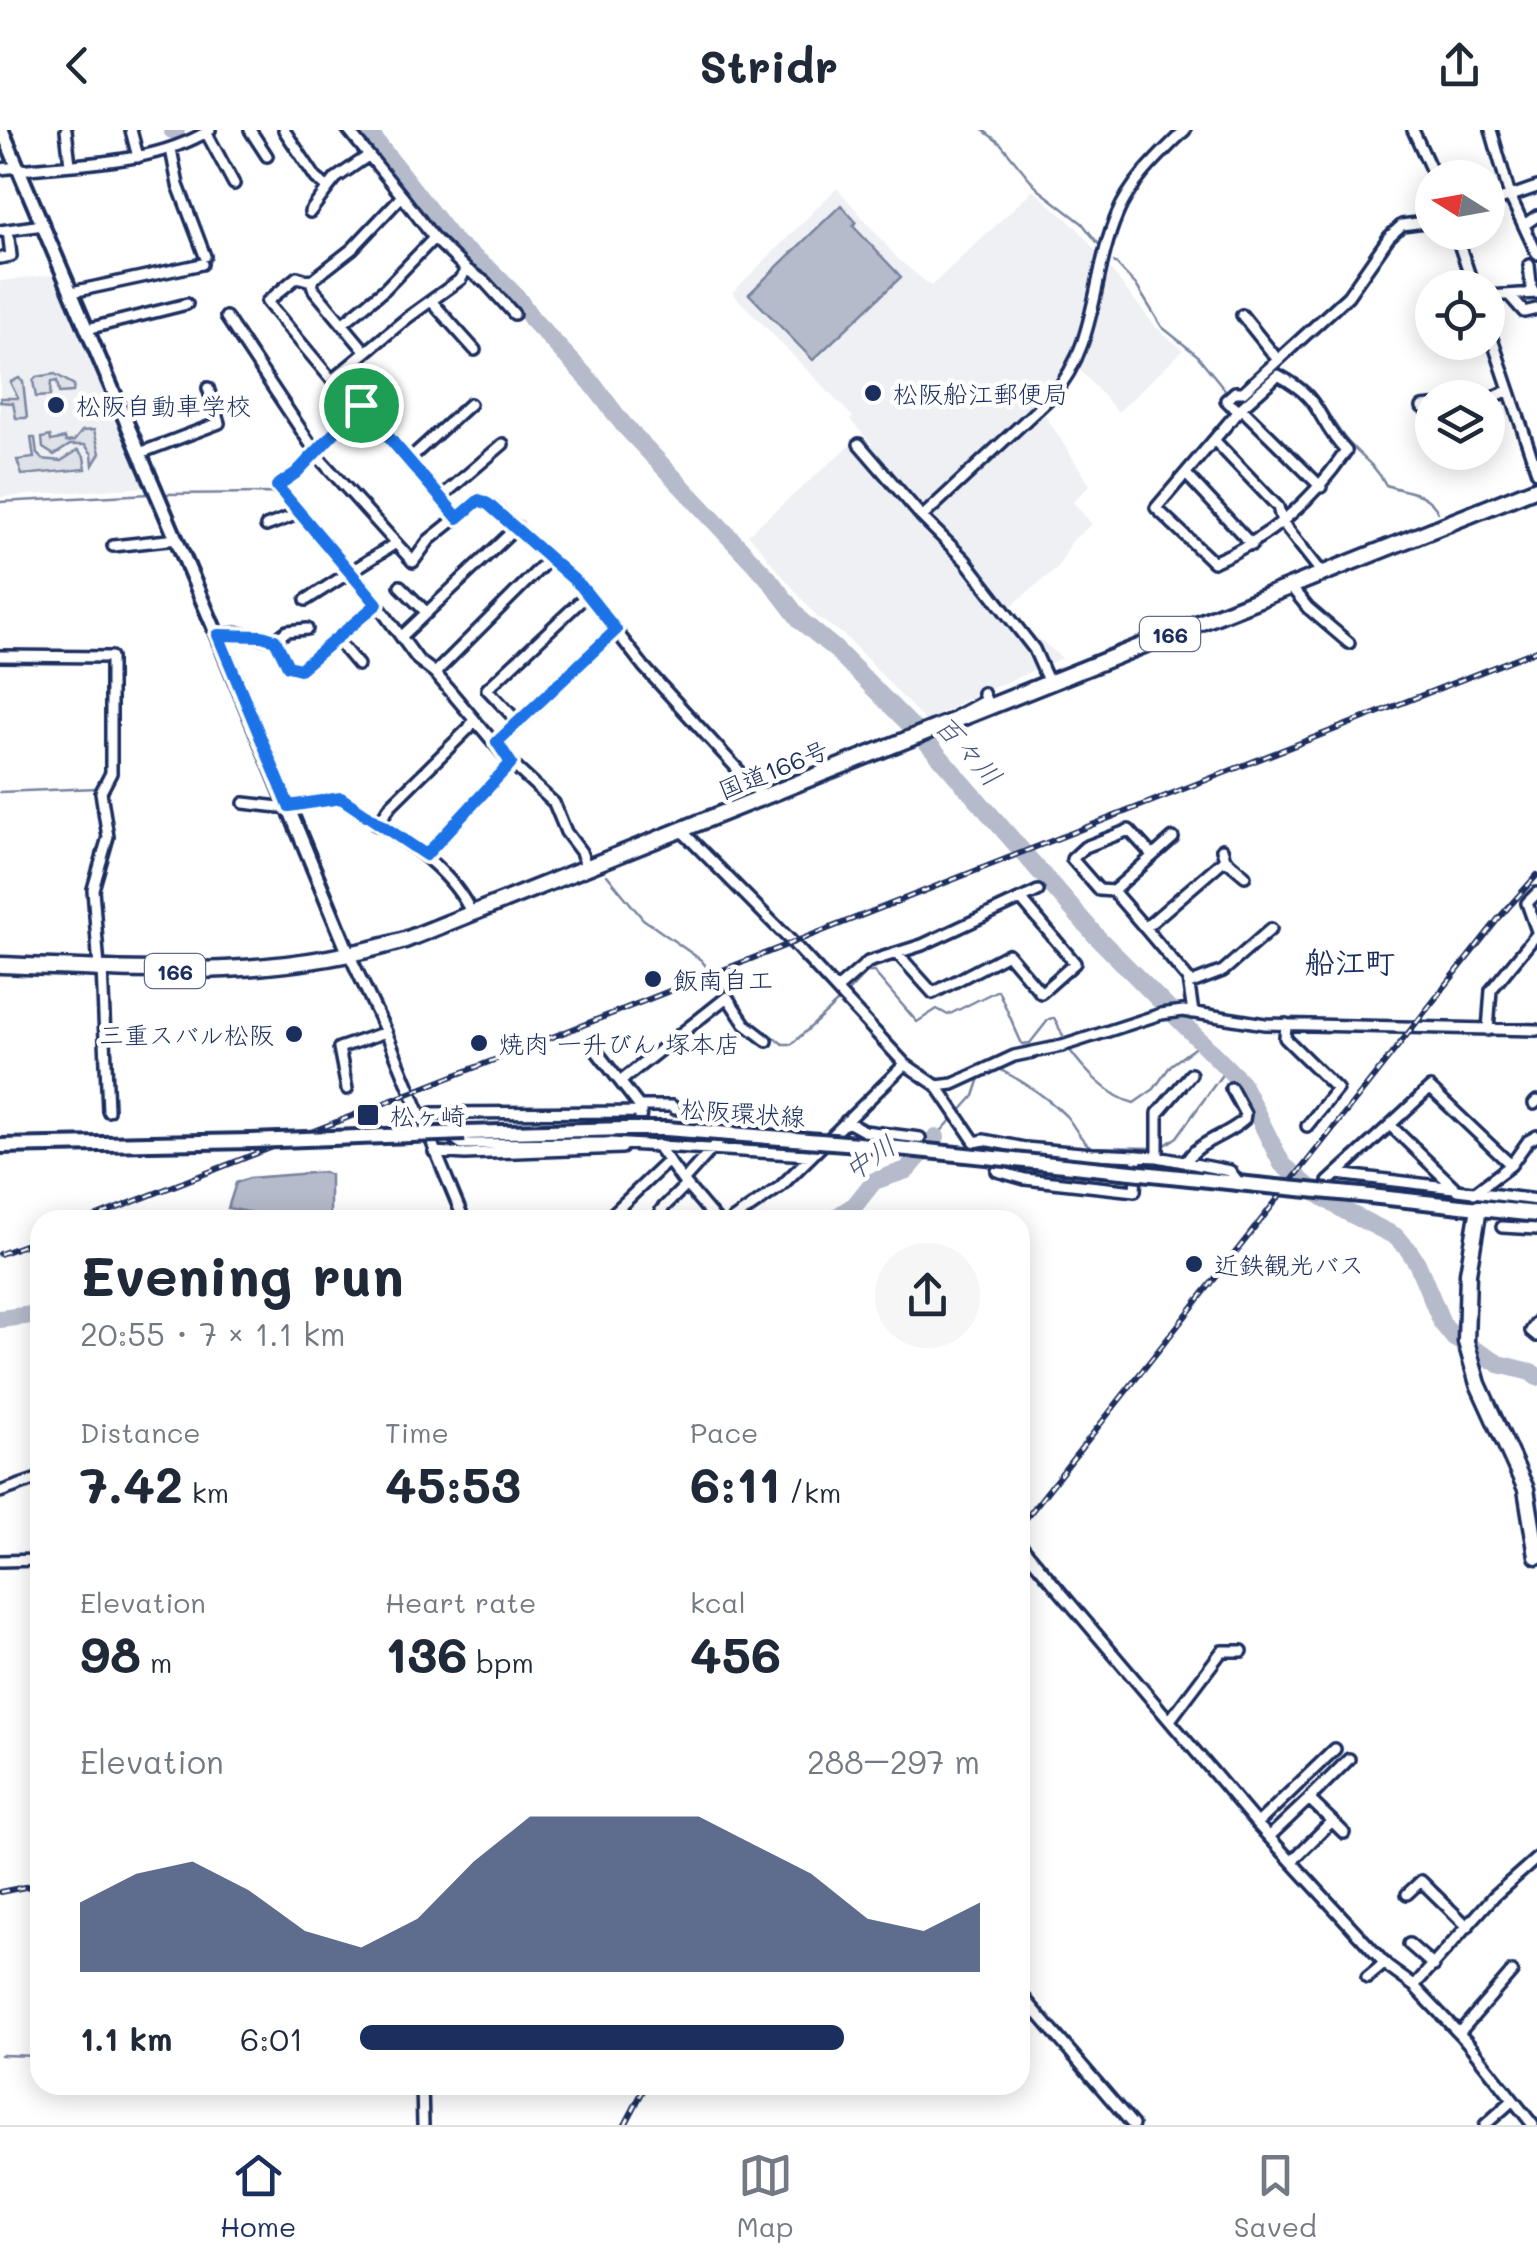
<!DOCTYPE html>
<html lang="en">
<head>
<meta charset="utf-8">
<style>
	:root { --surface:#fff; --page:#f6f6f7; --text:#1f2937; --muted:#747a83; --line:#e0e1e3; --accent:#1b2f5e }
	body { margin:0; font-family:Mali,"Klee One",sans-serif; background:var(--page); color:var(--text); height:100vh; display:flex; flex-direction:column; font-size:38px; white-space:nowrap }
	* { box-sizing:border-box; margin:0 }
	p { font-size:32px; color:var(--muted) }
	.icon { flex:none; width:55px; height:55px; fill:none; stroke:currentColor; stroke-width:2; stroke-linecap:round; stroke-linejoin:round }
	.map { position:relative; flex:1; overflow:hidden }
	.panel { position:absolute; left:30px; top:1080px; width:1000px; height:885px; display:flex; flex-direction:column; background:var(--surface); border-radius:30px; box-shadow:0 5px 25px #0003 }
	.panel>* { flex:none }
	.needle { width:65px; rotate:281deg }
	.tools { position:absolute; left:1415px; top:30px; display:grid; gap:20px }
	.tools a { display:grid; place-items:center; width:90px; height:90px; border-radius:50%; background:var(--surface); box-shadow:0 5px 25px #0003; font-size:50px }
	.pin { position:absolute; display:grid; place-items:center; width:85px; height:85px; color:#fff; margin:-42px; border:5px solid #fff; border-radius:50%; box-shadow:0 2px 10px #0007 }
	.round { display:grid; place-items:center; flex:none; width:105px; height:105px; border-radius:52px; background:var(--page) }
	.overview { display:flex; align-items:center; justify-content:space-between; height:170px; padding:0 50px }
	h1 { font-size:55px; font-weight:700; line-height:75px }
	.figures { display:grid; grid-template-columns:repeat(3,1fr); gap:15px; height:170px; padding:10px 50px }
	.figures div { display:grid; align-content:center }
	.figures b { font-size:50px; font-weight:700 }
	.figures small { font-size:28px; font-weight:400 }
	.figures p { font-size:28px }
	.chart { height:280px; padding:20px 50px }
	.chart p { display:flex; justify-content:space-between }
	.chart svg { width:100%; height:180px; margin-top:10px; fill:var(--accent); opacity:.7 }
	ul { padding:0 50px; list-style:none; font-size:32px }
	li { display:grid; grid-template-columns:160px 120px 1fr; align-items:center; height:75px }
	li i { height:25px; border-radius:12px; background:var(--accent) }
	header { display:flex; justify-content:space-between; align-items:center; height:130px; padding:0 50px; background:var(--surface); font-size:45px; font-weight:700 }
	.menu { display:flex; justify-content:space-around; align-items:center; height:140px; border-top:2px solid var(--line); background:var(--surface); font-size:28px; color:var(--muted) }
	.menu a { display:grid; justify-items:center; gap:5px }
	.menu .active { color:var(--accent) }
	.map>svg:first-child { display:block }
	.built { fill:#eff0f4 }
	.green { fill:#dee1e7; stroke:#7c88a2; stroke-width:2.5 }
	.water { fill:#b5bbca; stroke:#77839f; stroke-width:2.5 }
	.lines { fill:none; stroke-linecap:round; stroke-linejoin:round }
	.stream { stroke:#77839f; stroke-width:2.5 }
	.river { stroke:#b5bbca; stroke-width:18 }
	.minor-casing { stroke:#1b2f5e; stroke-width:16 }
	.tertiary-casing { stroke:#1b2f5e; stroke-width:19 }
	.secondary-casing { stroke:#1b2f5e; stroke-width:20 }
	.primary-casing { stroke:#1b2f5e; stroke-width:21 }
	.trunk-casing { stroke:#1b2f5e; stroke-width:21 }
	.minor { stroke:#fff; stroke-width:9 }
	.tertiary { stroke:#fff; stroke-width:11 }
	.secondary { stroke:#fff; stroke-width:12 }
	.primary { stroke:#fff; stroke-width:14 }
	.trunk { stroke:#fff; stroke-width:14 }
	.rail-casing { stroke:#1b2f5e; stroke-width:6 }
	.rail { stroke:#fff; stroke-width:2.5; stroke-dasharray:8; stroke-linecap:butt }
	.secondary-bridge-casing { stroke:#1b2f5e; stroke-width:20; stroke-linecap:butt }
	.secondary-bridge { stroke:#fff; stroke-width:12 }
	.route-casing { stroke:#fff; stroke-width:20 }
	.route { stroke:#1a73e8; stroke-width:12 }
	.poi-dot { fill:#1b2f5e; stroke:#fff; stroke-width:4 }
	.labels { text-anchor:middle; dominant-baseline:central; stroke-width:9; stroke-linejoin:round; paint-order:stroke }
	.shield { fill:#fff; stroke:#5f6d8e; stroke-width:2.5 }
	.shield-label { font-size:22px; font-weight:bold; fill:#1b2f5e }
	.poi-label { font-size:25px; fill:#1b2f5e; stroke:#fff; text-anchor:start }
	.street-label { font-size:25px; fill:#1b2f5e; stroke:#fff }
	.water-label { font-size:28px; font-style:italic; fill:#49597e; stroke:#fff }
	.quarter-label { font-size:30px; font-weight:bold; fill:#1b2f5e; stroke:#fff }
</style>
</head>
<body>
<header><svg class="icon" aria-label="back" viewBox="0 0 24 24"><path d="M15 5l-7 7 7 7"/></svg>Stridr<svg class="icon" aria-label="share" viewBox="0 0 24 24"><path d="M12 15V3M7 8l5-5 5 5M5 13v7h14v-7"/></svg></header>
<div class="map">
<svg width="1537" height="1995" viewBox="0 0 1537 1995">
	<rect width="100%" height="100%" fill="#fff"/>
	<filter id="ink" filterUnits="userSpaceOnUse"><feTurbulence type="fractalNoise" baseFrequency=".01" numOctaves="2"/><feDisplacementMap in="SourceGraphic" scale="20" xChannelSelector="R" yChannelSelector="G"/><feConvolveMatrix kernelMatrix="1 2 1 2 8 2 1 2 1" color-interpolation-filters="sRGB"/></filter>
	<g filter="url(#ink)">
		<path class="built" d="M837,58L899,130L931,156L1033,60L1077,98L1156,197L1183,220L1118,282L1080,240L1045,285L1090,355L1073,372L1092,394L1072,411L1058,437L1010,477L1018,491L1062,528L965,570L926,592L844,505L817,487L748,404L852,314L861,324L872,314L850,290L853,287L732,163Z
			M58,144L147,357L0,367V151Z"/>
		<path class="green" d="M55,244L74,255L73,262L59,263L57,251L51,252L50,266L36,267L33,251L36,247Z
			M19,248L23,252L27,288H16L13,273L0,272L1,268H18L10,252Z
			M94,300L100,323L93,335L92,324L85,315H70L54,325L43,318L42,308L50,306L51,311L65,308L66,312L74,311L82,301Z
			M31,308H35L37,324L42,329L61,331L78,320L84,327L86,339L22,345L17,330L34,328Z"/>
		<path class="water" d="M841,75L856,92L853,96L901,147L813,230L749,164Z
			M324,1042L330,1045V1090H271L270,1086L228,1078L236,1053L249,1048Z"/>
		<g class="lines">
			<path class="stream" d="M983,0L1001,14L1038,59L1082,93L1100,116
				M1114,132L1136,155L1162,197L1197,225L1227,262
				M1247,265L1278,237C1321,260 1315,267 1341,303C1354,323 1375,333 1386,355C1407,363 1426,360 1438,382
				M165,364L275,363L291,380
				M0,372L150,364
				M316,409L343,442
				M347,448L357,462H363
				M371,463L385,478
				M451,553L497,608
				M502,614L562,676L568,696
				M0,662L97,658
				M607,745L643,789L701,830L752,893L783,914H792L839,871L860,893
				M846,864L867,842H874L917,892L937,879L948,885L998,860L1022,914L1030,913L1049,889L1054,888L1065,910
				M868,886L899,918
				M1069,919C1084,940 1109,967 1134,973L1154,959L1171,935L1201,913
				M849,980L890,942
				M959,983L974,966L980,948L999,939C1024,952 1046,966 1066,986C1075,996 1079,1009 1091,1017L1153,1018
				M924,1005L936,1007L953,988
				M1161,1018L1177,1007L1226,939
				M0,1925L40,1926
				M417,1995V1955"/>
			<path class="river" d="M172,0H176
				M367,0L453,111L490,140L516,166L532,189L591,252L623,294L769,449L801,491L835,519L926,611L1097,807L1241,952L1282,1034L1315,1062L1345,1081L1395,1106L1408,1119L1417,1133L1442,1193L1454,1208L1499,1234L1531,1242L1537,1247
				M832,1090L855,1075L874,1051L907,1040L936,1007
				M0,1189L40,1184"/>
			<defs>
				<path id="minor" d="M66,0L70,34
					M131,0L138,27
					M250,0L267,26
					M284,0L316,48L328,58L336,48L368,26
					M348,0L402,66L352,119L311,151L297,147L267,172L336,255L361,275L458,388
					M1413,0L1435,48
					M1491,0L1510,66L1537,124
					M206,2L234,54
					M171,19L178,55L205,126
					M0,39L18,37
					M19,40C83,33 154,34 210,0
					M1488,74L1537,57
					M310,82L328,58
					M1524,95L1537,86
					M0,101L43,95
					M1455,102L1474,158
					M0,128L11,126L8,100
					M1529,135L1532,163
					M466,139L485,152L514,184
					M311,151L314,160L365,221
					M72,162L202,134
					M1509,165L1524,182L1537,179
					M1488,166L1537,163
					M432,172L475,220
					M1242,185L1278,230
					M226,187L321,330L413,432L429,410L479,370L488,373L581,456L644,537L763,667
					M342,194L385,159L434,108
					M1488,197L1537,342
					M87,199L187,174
					M1278,245C1325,270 1315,289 1346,321C1312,371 1270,409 1213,432L1156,378L1241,278Z
					M332,250L407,188L461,149L466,139L434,108L402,66
					M1488,270L1509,260
					M1422,277L1432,276
					M1215,311L1278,377L1282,392L1322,443
					M859,314L922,387L965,430L1034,519L1049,553
					M140,323L219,293L208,258
					M408,330L470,274
					M1186,344L1252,415
					M1321,357L1241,278L1235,279L1226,270L1235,262H1243L1348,166L1389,107L1402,95L1432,91
					M440,368L503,314
					M922,387L1052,266C1098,214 1091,146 1117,85C1131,51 1160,25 1185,0
					M266,396L290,387L298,380
					M113,416L177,409
					M400,456L427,483
					M1291,457L1308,478L1349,513
					M306,470L396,413
					M377,474L418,530L435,543L511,633L554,673L566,702L581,722L587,738
					M217,505L238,503L275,510L288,536L300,539L377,474L277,356L295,343L361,275
					M401,507L517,397
					M336,509L358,535
					M275,510L287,501L307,499
					M0,526L111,527V643L101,662L108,707L93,759L99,838
					M435,543L548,430
					M956,586L986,570L983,563
					M518,592L487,559L587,465
					M496,614L616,500
					M244,673L279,677L341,668C388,702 446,729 472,784
					M377,695L391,675L469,598L474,589
					M681,700L792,812L905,934L937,956L953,954L1014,926L1062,916L1161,884L1183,881L1265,894L1537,900
					M1222,719L1225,729L1245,746
					M426,725L511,633
					M1152,725L1129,700L1085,717L1072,729L1099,760L1113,761L1145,798L1225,729
					M1113,761L1173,708
					M1537,763L1527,773L1537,801
					M1145,798L1188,849L1193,883
					M897,823L933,863L1008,824L1041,863L1075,833L1021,769
					M349,824L386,902L464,1090
					M102,838L108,981
					M1189,854L1223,841L1271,799
					M837,859L868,832L922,815L1038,761
					M1286,894L1285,908L1337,959L1307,996
					M1488,900L1491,860L1537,804
					M594,918L639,976L641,982L638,1002
					M621,951L727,867L745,894L767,911
					M937,956L975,1012L984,1010L1025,1018L1093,1024L1158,1027L1230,1041L1239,1053
					M347,959L339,918L386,902
					M1534,974L1537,971
					M639,976H672L675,979
					M421,988L432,983L641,982
					M741,991L743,983
					M846,991L864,1001L920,1008
					M1391,996L1457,1060L1537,1070
					M446,1003L462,1014L610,1013L809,1025
					M653,1016L657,1015L683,1051L719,1011
					M434,1022L465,1024L622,1018
					M1158,1027V983L1191,944
					M1186,1033C1195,1012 1227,1006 1244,990L1245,984L1231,958
					M1511,1035L1528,1011L1537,1006
					M997,1041L1025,1049L1135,1061L1137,1026
					M1337,1044L1454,1058
					M683,1051L716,1090
					M1328,1052L1430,958L1511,1035L1474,1063
					M661,1080L686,1055
					M606,1090L668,1031
					M732,1090L780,1057L905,934
					M1502,1097L1537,1099
					M1537,1192L1531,1201L1537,1206
					M0,1362L40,1348
					M1020,1414L1257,1694L1388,1837L1414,1856L1467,1912L1533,1995
					M0,1431L40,1430
					M1170,1590L1222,1521H1242
					M1309,1669L1349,1629
					M1257,1694L1335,1619
					M1269,1707L1309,1669L1332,1691
					M1292,1731L1332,1691L1344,1703
					M1407,1764L1421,1751L1468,1797
					M1409,1814L1434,1836
					M1367,1848L1385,1833
					M1414,1856L1494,1766L1537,1728
					M1020,1863L1133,1995
					M1459,1903L1512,1842
					M422,1955L423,1995
					M1485,1995L1512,1971"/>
				<path id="tertiary" d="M2,0L217,505L349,824"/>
				<path id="secondary" d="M465,1003L627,999
					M858,1014L937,1022
					M0,1016L252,1011
					M1151,1044L1257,1055
					M1361,1065L1479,1078"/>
				<path id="primary" d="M1537,1084L1479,1078L1468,1143L1466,1212L1478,1254L1526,1359L1537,1426"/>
				<path id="trunk" d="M0,835C140,840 268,851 405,810L1537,358"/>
			</defs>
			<use href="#minor" class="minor-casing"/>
			<use href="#tertiary" class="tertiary-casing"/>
			<use href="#secondary" class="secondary-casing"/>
			<use href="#primary" class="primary-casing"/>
			<use href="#trunk" class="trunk-casing"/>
			<use href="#minor" class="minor"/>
			<use href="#tertiary" class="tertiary"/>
			<use href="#secondary" class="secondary"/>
			<use href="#primary" class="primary"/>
			<use href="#trunk" class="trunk"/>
			<defs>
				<path id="rail" d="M87,1090L1537,520
					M0,1124L40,1109
					M1020,1396L1498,789L1537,745
					M0,1762L40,1754
					M625,1995L646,1955"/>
			</defs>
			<use href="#rail" class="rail-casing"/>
			<use href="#rail" class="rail"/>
			<defs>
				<path id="secondary-bridge" d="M627,999H666L858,1014
					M252,1011L465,1003
					M937,1022L1151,1044
					M1257,1055L1361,1065"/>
			</defs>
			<use href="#secondary-bridge" class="secondary-bridge-casing"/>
			<use href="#secondary-bridge" class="secondary-bridge"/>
		</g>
	</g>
	<g class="lines" filter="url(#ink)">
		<defs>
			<path id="route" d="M361,275L458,388L479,370L488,374L581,456L616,500L497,612L511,633L426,725L341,668L289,676L218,505L262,506L275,510L288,536L300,539L377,474L277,356L296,343Z"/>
		</defs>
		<use href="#route" class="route-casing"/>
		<use href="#route" class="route"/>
	</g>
	<g class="poi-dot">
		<circle cx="873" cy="263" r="10"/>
		<circle cx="56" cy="275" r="10"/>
		<circle cx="653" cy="849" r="10"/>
		<circle cx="294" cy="904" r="10"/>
		<circle cx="479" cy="913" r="10"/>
		<rect x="356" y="973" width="24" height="24" rx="5"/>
		<circle cx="1194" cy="1134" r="10"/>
	</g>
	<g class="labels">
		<g class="shield">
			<rect x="1140" y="487" width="60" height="34" rx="8"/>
			<rect x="145" y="824" width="60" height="34" rx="8"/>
		</g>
		<g class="shield-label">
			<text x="1170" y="504">166</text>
			<text x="175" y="841">166</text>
		</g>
		<g class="poi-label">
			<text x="893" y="263">松阪船江郵便局</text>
			<text x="76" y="275">松阪自動車学校</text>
			<text x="673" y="849">飯南自工</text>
			<text x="274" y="904" text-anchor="end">三重スバル松阪</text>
			<text x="499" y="913">焼肉 一升びん 塚本店</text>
			<text x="390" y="985">松ヶ崎</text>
			<text x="1214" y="1134">近鉄観光バス</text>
		</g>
		<g class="street-label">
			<text transform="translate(773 639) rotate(-22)">国道166号</text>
			<text transform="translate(743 982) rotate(4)">松阪環状線</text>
		</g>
		<g class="water-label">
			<text transform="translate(969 620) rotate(48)">百々川</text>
			<text transform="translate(869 1027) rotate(-34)">中川</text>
		</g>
		<g class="quarter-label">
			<text x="1350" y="831">船江町</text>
		</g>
	</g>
</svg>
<div class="tools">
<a><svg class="needle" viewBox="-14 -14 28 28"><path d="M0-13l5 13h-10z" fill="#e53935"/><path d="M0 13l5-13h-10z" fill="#747a83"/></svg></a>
<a><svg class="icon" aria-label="locate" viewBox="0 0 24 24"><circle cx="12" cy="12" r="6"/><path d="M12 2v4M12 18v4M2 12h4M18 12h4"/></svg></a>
<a><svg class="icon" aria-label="layers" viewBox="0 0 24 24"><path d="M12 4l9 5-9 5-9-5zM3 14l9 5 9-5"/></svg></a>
</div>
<div class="pin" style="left:361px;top:275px;background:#1e9e55"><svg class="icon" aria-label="arrive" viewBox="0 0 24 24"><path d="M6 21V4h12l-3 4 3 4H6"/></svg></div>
<section class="panel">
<div class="overview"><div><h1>Evening run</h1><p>20:55 · 7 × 1.1 km</p></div><a class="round"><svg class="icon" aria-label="share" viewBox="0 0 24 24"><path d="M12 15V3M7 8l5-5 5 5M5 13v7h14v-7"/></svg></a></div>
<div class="figures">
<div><p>Distance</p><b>7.42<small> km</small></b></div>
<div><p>Time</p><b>45:53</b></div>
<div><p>Pace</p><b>6:11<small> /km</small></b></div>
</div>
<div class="figures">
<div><p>Elevation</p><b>98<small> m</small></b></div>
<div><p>Heart rate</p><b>136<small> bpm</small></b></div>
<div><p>kcal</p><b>456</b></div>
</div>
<div class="chart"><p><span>Elevation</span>288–297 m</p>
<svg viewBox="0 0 160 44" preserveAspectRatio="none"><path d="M0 44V27L10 20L20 17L30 24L40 34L50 38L60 31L70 17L80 6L90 6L100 6L110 6L120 13L130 20L140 31L150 34L160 27V44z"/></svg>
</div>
<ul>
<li><b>1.1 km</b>6:01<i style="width:78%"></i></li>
</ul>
</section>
</div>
<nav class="menu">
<a class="active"><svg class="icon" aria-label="home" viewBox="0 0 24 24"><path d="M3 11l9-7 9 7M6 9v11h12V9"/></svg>Home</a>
<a><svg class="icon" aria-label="map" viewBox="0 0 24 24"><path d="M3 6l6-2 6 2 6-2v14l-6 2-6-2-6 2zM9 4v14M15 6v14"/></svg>Map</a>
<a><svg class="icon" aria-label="saved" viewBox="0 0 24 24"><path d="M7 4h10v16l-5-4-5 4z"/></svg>Saved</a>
</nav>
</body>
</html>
